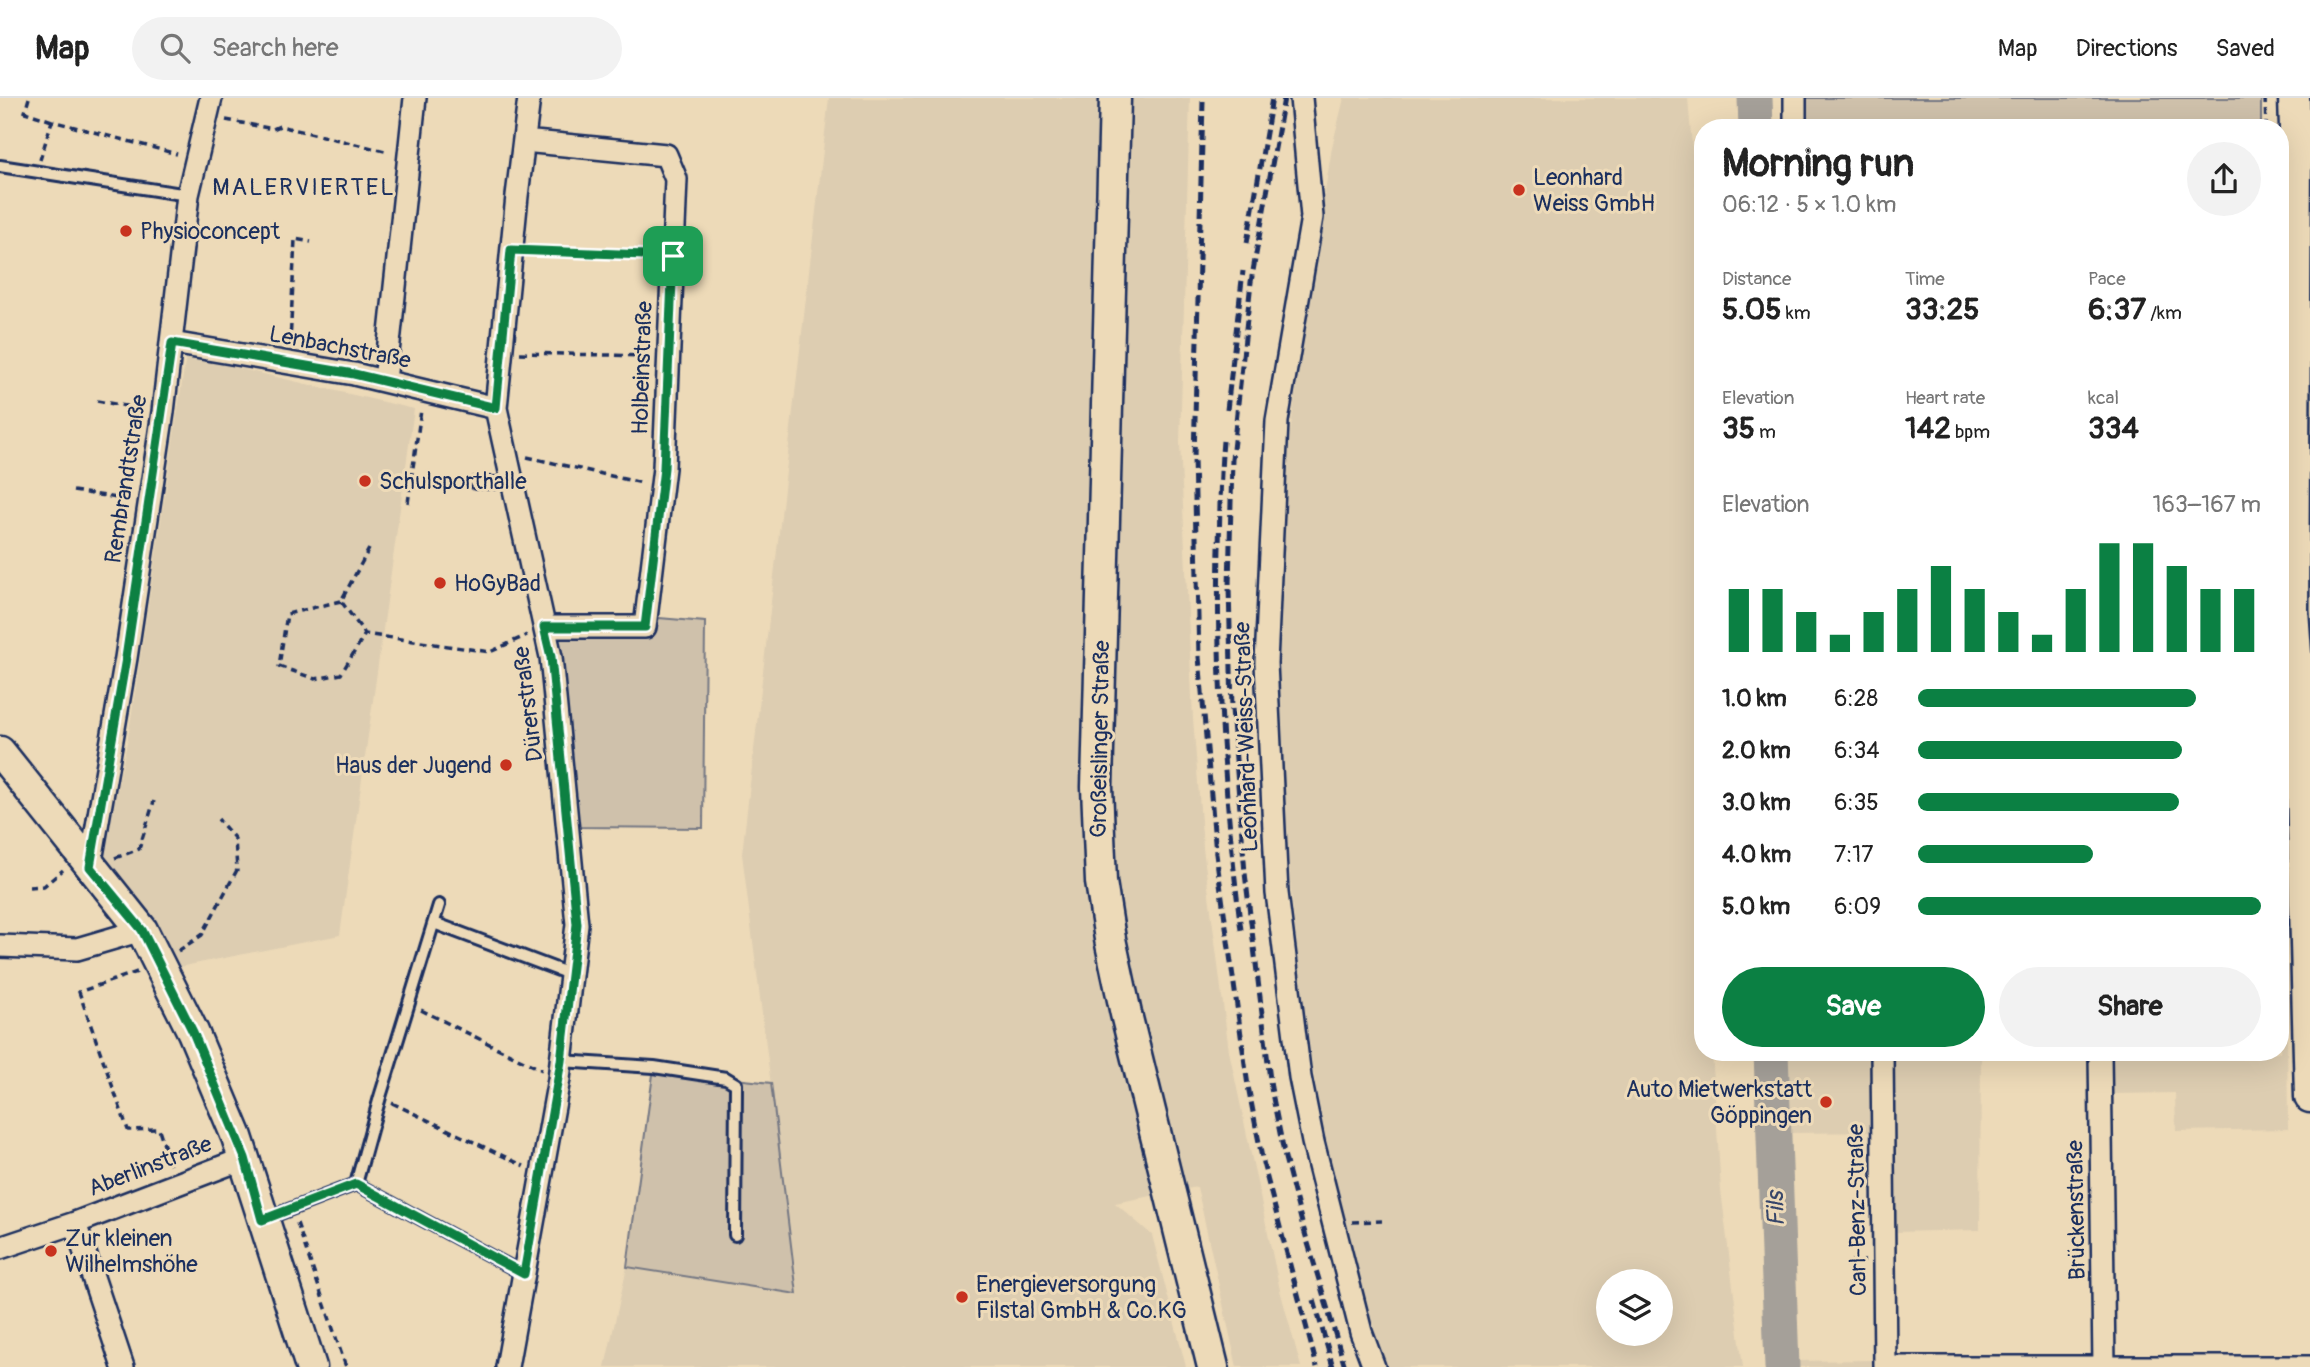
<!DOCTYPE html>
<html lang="en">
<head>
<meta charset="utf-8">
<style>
	:root { --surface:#fff; --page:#f2f2f2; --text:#222; --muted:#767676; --line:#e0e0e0; --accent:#0b8043 }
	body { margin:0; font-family:Pangolin,sans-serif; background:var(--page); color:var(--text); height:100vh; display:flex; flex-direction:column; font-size:26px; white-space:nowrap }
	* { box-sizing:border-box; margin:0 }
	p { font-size:23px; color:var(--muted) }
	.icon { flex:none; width:38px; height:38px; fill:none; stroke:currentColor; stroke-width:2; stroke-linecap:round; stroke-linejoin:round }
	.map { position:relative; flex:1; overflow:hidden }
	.drawer { position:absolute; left:1694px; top:21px; width:595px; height:942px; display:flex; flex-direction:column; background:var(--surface); border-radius:28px; box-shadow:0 7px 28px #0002 }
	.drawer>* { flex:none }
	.fabs { position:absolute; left:1596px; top:1171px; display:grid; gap:14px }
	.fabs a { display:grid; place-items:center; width:77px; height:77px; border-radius:50%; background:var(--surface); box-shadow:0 7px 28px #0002; font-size:35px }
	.pin { position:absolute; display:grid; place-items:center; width:60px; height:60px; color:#fff; margin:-30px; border-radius:14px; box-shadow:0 4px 10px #0006 }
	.round { display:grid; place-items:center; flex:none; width:74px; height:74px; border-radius:37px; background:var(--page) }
	.headline { display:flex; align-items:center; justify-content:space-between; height:119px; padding:0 28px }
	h1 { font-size:38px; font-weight:700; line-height:52px }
	.figures { display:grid; grid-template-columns:repeat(3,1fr); gap:10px; height:119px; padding:7px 28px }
	.figures div { display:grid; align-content:center }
	.figures b { font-size:30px; font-weight:700 }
	.figures small { font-size:19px; font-weight:400 }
	.figures p { font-size:19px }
	.chart { height:196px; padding:14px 28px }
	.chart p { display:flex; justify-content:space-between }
	.chart svg { width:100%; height:126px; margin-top:7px; stroke:var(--accent); stroke-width:6 }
	.cta { display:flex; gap:14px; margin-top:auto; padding:14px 28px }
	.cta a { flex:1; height:80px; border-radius:42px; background:var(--accent); color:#fff; font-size:28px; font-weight:700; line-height:80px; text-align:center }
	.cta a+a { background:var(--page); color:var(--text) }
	ul { padding:0 28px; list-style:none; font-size:23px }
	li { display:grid; grid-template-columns:112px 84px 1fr; align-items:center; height:52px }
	li i { height:18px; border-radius:9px; background:var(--accent) }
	header { display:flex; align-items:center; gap:42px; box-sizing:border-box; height:98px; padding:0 35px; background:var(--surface); border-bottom:2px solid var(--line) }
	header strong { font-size:33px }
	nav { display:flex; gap:38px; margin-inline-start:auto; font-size:24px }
	.search { width:490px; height:63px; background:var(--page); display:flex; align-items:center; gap:18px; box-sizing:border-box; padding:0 24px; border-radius:38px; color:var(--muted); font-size:26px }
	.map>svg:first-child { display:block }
	.built { fill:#ddcdb1; fill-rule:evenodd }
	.green { fill:#cfc1ab; stroke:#757884; stroke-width:2 }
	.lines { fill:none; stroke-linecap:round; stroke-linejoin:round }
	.river { stroke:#a5a099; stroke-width:35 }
	.service-casing { stroke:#1b2f5e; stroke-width:16 }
	.minor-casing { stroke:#1b2f5e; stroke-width:26 }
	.secondary-casing { stroke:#1b2f5e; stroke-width:35 }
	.path { stroke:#1b2f5e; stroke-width:3.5; stroke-dasharray:7 5; stroke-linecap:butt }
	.service { stroke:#eddab8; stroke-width:10 }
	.minor { stroke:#eddab8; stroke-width:21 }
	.secondary { stroke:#eddab8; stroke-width:30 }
	.rail { stroke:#1b2f5e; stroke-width:5; stroke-dasharray:10 5; stroke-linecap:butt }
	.route-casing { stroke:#fff; stroke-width:14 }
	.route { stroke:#0b8043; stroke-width:9 }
	.poi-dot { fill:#c8321e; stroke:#eddab8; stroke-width:2.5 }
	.labels { text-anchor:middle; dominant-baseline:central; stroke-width:6; stroke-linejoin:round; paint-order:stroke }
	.poi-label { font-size:23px; fill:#1b2f5e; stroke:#eddab8; text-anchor:start }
	.street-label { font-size:23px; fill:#1b2f5e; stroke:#eddab8 }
	.neighbourhood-label { font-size:24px; letter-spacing:2px; fill:#1b2f5e; stroke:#eddab8 }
	.water-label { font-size:24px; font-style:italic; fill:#37466a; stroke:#eddab8 }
</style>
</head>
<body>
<header>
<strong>Map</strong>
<div class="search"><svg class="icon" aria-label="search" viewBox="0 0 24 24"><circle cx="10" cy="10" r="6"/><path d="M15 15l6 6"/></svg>Search here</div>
<nav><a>Map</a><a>Directions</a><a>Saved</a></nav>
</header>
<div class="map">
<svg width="2310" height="1269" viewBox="0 0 2310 1269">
	<rect width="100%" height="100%" fill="#eddab8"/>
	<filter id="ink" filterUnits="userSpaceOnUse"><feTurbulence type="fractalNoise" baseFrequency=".0143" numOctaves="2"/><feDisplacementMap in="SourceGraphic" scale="14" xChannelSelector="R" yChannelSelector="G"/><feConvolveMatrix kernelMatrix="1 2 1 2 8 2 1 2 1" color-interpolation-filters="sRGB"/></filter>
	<g filter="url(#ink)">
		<path class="built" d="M829,0H1190L1180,345L1193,620L1203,750L1229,953L1280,1192L1301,1269H1237L1197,1089L1115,1105L1152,1137L1186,1269H605L627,1169L797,1195L742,756Z
			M1344,0H1688L1696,97L1703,261V954H1712L1721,1092L1743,1269H1386L1377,1241L1331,1088L1301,893L1286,740L1276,557L1285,374L1307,207L1332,49ZM1608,1183H1661V1236H1608Z
			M186,258L414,311L340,837L174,870L100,771L128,640Z
			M2280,617H2284L2288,1031L2176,1033L2175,995L2108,996V954H2280Z
			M1787,954H1981L1980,1132L1893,1134L1892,1034L1787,1035Z
			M1878,1262V1269H1794V1263Z"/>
		<path class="green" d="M1785,0H2261V30H1786Z
			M659,520L705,524L703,730L576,729L562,557L555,536L650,539Z
			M654,969L726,980L771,985L797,1196L627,1169Z"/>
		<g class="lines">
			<path class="river" d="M1755,0L1756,30
				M1771,954L1782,1269"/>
			<defs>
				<path id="service" d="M0,68L188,97
					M476,385H513
					M434,825L572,877
					M561,963L654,969L726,980L736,986L735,1137
					M356,1086L524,1176
					M265,1121L356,1086L380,999L439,807"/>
				<path id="minor" d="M1301,0L1312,119L1277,323L1266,565L1277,795L1300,979L1313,1044L1361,1234L1374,1269
					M1795,0V30
					M524,43L666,57L676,81L664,370L645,529H545
					M172,245L354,276L496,310
					M385,283L415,0
					M90,769L126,560L163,314L188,97L211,0
					M0,848L77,851L142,832
					M1882,954L1885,1269
					M2100,954L2104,1269
					M75,1125L123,1269
					M0,1150L75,1125L245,1060
					M507,1269L559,981L577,826L551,559L496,310L517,98L529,0
					M1885,1269H2310"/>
				<path id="secondary" d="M1115,0L1097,689L1101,784L1110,841L1126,916L1213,1269
					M2294,0L2296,60L2293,512L2300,612L2310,999
					M0,654L142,832L193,934L237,1039L311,1269"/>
			</defs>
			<use href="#service" class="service-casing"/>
			<use href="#minor" class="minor-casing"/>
			<use href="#secondary" class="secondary-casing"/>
			<path class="path" d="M29,0L25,14L52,23
				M2265,0L2266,30
				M226,22L273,31L280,28L389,54
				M40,62L52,23L177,56
				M532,153L653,157
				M290,246L295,141L311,144
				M520,255L649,258
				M97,303L143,311
				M527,359L642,385
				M73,393L130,402
				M408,405L421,312
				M369,451L341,503L365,536L490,554L527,537
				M341,503L287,516L279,568L315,581L341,576L365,536
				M115,760L139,751L154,703
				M29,789L44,788L63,772
				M178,853L202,837L237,772L235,741L218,721
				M137,874L79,894L128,1032L159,1031L170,1067
				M421,912L542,972
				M392,1005L524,1068
				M1352,1124L1382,1123
				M297,1125L346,1269
				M1851,1163H1865"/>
			<use href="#service" class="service"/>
			<use href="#minor" class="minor"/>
			<use href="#secondary" class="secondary"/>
			<path class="rail" d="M1284,0L1251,184L1232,361L1229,489L1232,611L1245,775L1271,990L1285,1060L1302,1125L1345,1269
				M1203,3L1194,360L1199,559L1208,662L1216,756L1248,988L1263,1065L1317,1269
				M1247,145L1272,0
				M1227,312L1243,173
				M1223,343C1220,378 1220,414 1219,449C1216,578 1225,704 1241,832
				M1314,1202L1333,1269"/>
		</g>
	</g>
	<g class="lines" filter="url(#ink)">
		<defs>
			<path id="route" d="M511,152L673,158L664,370L645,529H544L551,559L577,826L561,963L524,1176L356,1086L262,1122L245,1060L193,934L142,832L90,769L126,560L172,245L354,276L496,310Z"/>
		</defs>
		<use href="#route" class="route-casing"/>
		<use href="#route" class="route"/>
	</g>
	<g class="poi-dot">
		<circle cx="1519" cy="92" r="7"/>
		<circle cx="126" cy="133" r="7"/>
		<circle cx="365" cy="383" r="7"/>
		<circle cx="440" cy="485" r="7"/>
		<circle cx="506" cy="667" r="7"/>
		<circle cx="1826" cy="1004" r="7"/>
		<circle cx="51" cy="1153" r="7"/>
		<circle cx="962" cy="1199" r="7"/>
	</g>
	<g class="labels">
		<g class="poi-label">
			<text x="1533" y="79">Leonhard<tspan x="1533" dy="26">Weiss GmbH</tspan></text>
			<text x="140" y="133">Physioconcept</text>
			<text x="379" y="383">Schulsporthalle</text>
			<text x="454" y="485">HoGyBad</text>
			<text x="492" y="667" text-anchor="end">Haus der Jugend</text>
			<text x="1812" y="991" text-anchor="end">Auto Mietwerkstatt<tspan x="1812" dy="26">Göppingen</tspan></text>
			<text x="65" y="1140">Zur kleinen<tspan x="65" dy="26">Wilhelmshöhe</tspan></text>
			<text x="976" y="1186">Energieversorgung<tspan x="976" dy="26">Filstal GmbH &amp; Co.KG</tspan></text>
		</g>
		<g class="street-label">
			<text transform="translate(340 249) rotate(11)">Lenbachstraße</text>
			<text transform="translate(642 270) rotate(-88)">Holbeinstraße</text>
			<text transform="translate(126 381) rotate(-81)">Rembrandtstraße</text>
			<text transform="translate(528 606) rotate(-97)">Dürerstraße</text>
			<text transform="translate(1246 639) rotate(-92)">Leonhard-Weiss-Straße</text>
			<text transform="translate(1100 641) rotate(-89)">Großeislinger Straße</text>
			<text transform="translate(150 1068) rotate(-21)">Aberlinstraße</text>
			<text transform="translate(1857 1112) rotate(-91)">Carl-Benz-Straße</text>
			<text transform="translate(2076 1112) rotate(-91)">Brückenstraße</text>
		</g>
		<g class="neighbourhood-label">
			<text x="304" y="89">MALERVIERTEL</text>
		</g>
		<g class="water-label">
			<text transform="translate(1776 1111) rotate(-92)">Fils</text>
		</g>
	</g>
</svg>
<div class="fabs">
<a><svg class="icon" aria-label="layers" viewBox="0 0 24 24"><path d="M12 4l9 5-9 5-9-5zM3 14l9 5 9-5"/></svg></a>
</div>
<div class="pin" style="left:673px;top:158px;background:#1e9e55"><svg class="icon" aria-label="arrive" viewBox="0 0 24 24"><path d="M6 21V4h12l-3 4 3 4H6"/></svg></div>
<section class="drawer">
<div class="headline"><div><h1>Morning run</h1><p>06:12 · 5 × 1.0 km</p></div><a class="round"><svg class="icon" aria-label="share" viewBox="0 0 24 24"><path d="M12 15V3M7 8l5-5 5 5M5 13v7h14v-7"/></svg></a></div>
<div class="figures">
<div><p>Distance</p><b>5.05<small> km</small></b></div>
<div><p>Time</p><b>33:25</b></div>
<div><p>Pace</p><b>6:37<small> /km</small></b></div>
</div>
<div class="figures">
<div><p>Elevation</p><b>35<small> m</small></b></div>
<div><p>Heart rate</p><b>142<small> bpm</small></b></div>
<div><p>kcal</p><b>334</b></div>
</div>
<div class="chart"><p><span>Elevation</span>163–167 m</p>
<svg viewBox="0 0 160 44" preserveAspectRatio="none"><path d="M5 44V22M15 44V22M25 44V30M35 44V38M45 44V30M55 44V22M65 44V14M75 44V22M85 44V30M95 44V38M105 44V22M115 44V6M125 44V6M135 44V14M145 44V22M155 44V22"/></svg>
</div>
<ul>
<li><b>1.0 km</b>6:28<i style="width:81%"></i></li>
<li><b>2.0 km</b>6:34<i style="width:77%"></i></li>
<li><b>3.0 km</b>6:35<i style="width:76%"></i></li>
<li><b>4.0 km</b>7:17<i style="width:51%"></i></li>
<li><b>5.0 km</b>6:09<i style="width:100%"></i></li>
</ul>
<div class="cta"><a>Save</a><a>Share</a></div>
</section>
</div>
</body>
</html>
